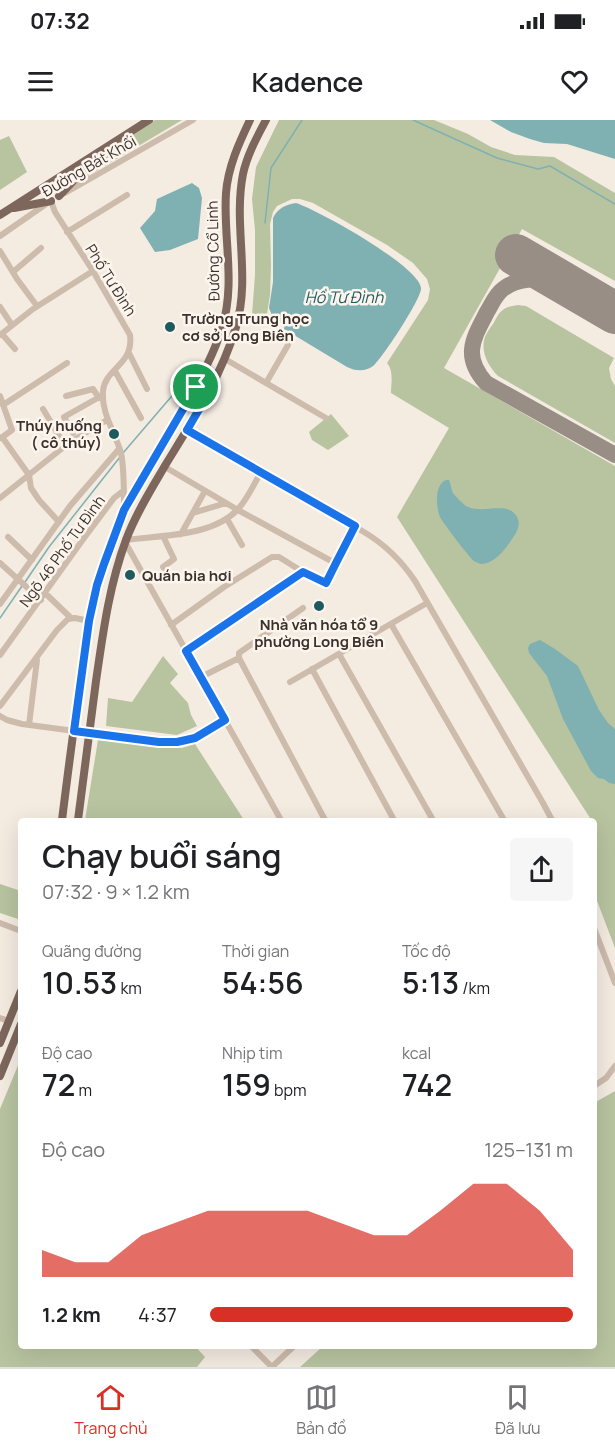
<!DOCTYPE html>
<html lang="vi">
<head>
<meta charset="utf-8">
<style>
	:root { --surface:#fff; --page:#f6f6f6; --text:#202124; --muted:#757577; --line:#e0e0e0; --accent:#d93025 }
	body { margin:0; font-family:Manrope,sans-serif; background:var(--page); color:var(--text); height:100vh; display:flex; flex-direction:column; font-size:22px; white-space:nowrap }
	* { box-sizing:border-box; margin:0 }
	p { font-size:20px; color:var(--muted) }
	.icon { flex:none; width:33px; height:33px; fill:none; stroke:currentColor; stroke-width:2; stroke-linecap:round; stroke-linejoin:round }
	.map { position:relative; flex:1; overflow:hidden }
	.side { position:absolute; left:18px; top:698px; width:579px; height:531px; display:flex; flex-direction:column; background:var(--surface); border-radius:6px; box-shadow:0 6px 24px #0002 }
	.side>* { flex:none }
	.pin { position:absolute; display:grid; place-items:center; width:51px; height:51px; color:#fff; margin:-26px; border:3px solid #fff; border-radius:50%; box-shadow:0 2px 6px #0007 }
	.round { display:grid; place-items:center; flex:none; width:63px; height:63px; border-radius:6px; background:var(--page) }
	.head { display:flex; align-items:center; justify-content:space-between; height:102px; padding:0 24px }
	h1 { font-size:33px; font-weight:600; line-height:45px }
	.figures { display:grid; grid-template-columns:repeat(3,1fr); gap:9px; height:102px; padding:6px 24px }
	.figures div { display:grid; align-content:center }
	.figures b { font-size:30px; font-weight:600 }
	.figures small { font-size:16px; font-weight:400 }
	.figures p { font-size:16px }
	.chart { height:168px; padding:12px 24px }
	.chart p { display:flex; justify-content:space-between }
	.chart svg { width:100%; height:108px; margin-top:6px; fill:var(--accent); opacity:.7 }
	ul { padding:0 24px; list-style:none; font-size:20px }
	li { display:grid; grid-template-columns:96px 72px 1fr; align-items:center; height:45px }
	li i { height:15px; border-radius:8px; background:var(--accent) }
	.status { display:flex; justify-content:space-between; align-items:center; height:42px; padding:0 30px; background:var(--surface); direction:ltr }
	.status svg { height:16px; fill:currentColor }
	header { display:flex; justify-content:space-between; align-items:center; height:78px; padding:0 24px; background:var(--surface); font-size:27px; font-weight:600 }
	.menu { display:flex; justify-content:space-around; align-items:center; height:84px; border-top:2px solid var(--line); background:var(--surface); font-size:16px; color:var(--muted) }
	.menu a { display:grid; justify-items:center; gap:3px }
	.menu .selected { color:var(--accent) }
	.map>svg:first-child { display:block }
	.green { fill:#b8c4a0 }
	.water { fill:#7fb0b2 }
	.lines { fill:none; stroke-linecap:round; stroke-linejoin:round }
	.stream { stroke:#7fb0b2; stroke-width:1.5 }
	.taxiway { stroke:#988e86; stroke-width:16 }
	.runway { stroke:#988e86; stroke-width:42 }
	.minor { stroke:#cdbbac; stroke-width:6 }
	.major { stroke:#7d675c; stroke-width:8 }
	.route-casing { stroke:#fff; stroke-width:12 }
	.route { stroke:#1a73e8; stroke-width:8 }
	.poi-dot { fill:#1f5a5e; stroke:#fbf5ee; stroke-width:2 }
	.labels { text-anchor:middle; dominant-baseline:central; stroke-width:5; stroke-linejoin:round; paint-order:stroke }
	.street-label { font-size:15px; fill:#3b302b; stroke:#fbf5ee }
	.poi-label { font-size:15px; font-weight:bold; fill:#3b302b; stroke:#fbf5ee; text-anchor:start }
	.water-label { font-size:16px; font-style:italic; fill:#1f5a5e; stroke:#fbf5ee }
</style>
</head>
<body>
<div class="status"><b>07:32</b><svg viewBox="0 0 49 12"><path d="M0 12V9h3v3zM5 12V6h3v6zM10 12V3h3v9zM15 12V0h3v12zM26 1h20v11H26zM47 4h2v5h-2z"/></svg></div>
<header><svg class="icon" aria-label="menu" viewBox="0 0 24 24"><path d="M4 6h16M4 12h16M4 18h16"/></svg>Kadence<svg class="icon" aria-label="heart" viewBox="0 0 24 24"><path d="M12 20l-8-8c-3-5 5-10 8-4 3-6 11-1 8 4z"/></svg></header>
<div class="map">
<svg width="615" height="1247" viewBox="0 0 615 1247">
	<rect width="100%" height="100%" fill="#f4ebe1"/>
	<path class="green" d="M155,0H182L78,62L81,56L113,26Z
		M279,0H434L468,14L491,27L515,35L554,37L615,73V161L522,109L444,248L615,346V828L594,773V700H590V698L397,397L449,308L391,273C391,264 394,251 387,243L428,180L430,169L427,159L413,143L387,125L313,83L300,79H292L277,86L273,92L270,104L271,146L270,175L266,200L252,195L255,155V110L252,79L256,47Z
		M9,16L27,52L0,70V20Z
		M518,185L526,186L614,238L609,248L611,259L615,266V323L498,256C488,246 480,231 485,217C487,212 490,208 493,204C500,191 502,187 518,185Z
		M331,294L349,316L328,330L312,320L309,312Z
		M163,536L178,554L170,563L188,583L191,595L197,606L177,615L106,606L108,578L132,582Z
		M98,620L182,628L195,624L244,700H85Z
		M0,764L21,771V800L0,793Z
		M21,938V1226H195L205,1237L197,1247H0V989Z
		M615,971V1247H300L323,1226H594V983Z"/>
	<path class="water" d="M490,0H615V39L567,24L544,23L530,19L511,12Z
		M192,63L199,68L202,78L198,119L170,130L155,132L140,108L155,91L157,79Z
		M296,83C318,90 419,146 421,168C422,178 381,240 373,246C365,252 355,251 347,247L284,209L286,197H285L278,205L274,200L269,188L273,162V98C278,88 285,85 296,83Z
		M446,360H449C451,365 451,369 453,373C456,377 462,383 466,386C481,395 509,380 517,397C522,406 515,415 510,422C504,431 494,443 482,444C480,444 476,442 474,441C469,437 443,403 440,397C436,387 434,365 446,360Z
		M540,520L555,529L578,546L599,590L608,603L615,609V664L609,663L604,659L598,658L591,651L563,599L547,556L529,533L528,528L530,524Z"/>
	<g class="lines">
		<path class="stream" d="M413,0L497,38L538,49L550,46L615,84
			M265,103L271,48L302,0
			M123,333L183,263
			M25,462L49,427L120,337
			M0,498L22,466"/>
		<path class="taxiway" d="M561,161C541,159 520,156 503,169C495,175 492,184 487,192C473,219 462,236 486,263L615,335"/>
		<path class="runway" d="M516,135L615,193"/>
		<path class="minor" d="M65,73L193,0
			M51,81L55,92L93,151L130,215C134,245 105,248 103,271C101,293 115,312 121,333C124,346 124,374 124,388
			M67,112L127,75
			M0,116L49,82
			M0,131L17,159L37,186
			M13,152L41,128
			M0,187L12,205
			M2,214L15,229
			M0,215L33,189L93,151
			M129,233L147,269
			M225,239L326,298
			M115,251L141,298
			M266,263L288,225
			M0,276L12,310L1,318
			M66,276L93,269L99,278
			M3,285L67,243
			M43,289L65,326
			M187,310L364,412C386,425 401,440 415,461L543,683L552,700
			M73,313L64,297L103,275
			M2,317L29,355L31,368L39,380L59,402
			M165,347L238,390L333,442L337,441L355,406
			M0,378L70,322L107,300
			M193,393L226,383
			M227,399L242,425
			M181,414L205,371
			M163,416L174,439L163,447L170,458
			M8,417L32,440
			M126,420C161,415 214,417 239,388C248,378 254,364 261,352
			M125,422L281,700
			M0,443L41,480
			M45,473L71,498
			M0,484L70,386L119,329
			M391,504L504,700
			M171,505L224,467L272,437H279L303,452L326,463L337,441
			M186,531L303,452
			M339,534L433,700
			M0,535L84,418L114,378L123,371
			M239,538L325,700
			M239,538V533L303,488
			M312,549L394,700
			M201,557L239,538
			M290,562L427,483
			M0,586L57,510L68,499L75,498L89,501
			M0,596L7,600L22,604L97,614L171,622L184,621L195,618L225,600
			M29,605L37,540
			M0,803L21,811
			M594,808L615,863
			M0,898L9,901
			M594,966L606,958L615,946
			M251,1226L272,1247
			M272,1247L294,1226"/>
		<path class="major" d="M59,76L96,37
			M14,88L51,81
			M0,95L149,0
			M62,700C67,660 72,620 78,579C86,515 96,450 124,391C129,380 136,370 142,359C155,336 169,312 183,289C198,262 213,237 222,208C236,163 223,118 226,73C228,47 239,23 250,0
			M78,700C84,654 90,608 96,561C103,513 109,466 126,420C136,393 152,368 166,344C193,300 221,257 236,207C251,157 233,105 243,54C247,35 257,17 266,0
			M0,923L21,871
			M0,956L21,904"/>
	</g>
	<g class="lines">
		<defs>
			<path id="route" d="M196,267L208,274L187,310L355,406L337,441L326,463L303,452L186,531L225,600L195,618L177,622H159L74,611L89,501L97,465L104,444L124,390Z"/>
		</defs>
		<use href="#route" class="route-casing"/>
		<use href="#route" class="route"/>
	</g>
	<g class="poi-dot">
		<circle cx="170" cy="207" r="6"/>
		<circle cx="114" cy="314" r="6"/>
		<circle cx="130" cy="455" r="6"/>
		<circle cx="319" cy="486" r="6"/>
	</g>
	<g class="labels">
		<g class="street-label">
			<text transform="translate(89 46) rotate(-30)">Đường Bát Khối</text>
			<text transform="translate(213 131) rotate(-91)">Đường Cổ Linh</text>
			<text transform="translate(111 160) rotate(58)">Phố Tư Đình</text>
			<text transform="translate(62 431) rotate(-54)">Ngõ 46 Phố Tư Đình</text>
		</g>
		<g class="poi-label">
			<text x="182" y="198">Trường Trung học<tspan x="182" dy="17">cơ sở Long Biên</tspan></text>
			<text x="102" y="305" text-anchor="end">Thúy huống<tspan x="102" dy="17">( cô thúy)</tspan></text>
			<text x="142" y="455">Quán bia hơi</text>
			<text x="319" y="504" text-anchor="middle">Nhà văn hóa tổ 9<tspan x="319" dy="17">phường Long Biên</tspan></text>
		</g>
		<g class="water-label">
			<text x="344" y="177">Hồ Tư Đình</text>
		</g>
	</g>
</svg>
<div class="pin" style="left:196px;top:267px;background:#1e9e55"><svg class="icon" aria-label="arrive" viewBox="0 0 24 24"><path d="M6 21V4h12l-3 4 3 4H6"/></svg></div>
<section class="side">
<div class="head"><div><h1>Chạy buổi sáng</h1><p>07:32 · 9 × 1.2 km</p></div><a class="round"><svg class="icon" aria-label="share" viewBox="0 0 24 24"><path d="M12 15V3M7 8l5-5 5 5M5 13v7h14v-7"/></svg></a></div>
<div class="figures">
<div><p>Quãng đường</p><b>10.53<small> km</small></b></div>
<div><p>Thời gian</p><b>54:56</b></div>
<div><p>Tốc độ</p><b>5:13<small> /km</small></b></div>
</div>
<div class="figures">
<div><p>Độ cao</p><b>72<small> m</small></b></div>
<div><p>Nhịp tim</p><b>159<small> bpm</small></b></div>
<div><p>kcal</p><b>742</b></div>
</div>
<div class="chart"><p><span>Độ cao</span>125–131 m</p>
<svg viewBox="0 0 160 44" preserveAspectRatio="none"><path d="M0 44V33L10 38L20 38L30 27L40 22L50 17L60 17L70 17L80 17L90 22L100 27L110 27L120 17L130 6L140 6L150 17L160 33V44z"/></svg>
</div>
<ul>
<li><b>1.2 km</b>4:37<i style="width:100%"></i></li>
</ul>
</section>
</div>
<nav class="menu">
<a class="selected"><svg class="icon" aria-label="home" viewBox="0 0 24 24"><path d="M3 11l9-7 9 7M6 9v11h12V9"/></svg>Trang chủ</a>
<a><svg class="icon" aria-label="map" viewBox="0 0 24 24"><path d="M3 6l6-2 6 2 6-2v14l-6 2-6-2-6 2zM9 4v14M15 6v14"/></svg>Bản đồ</a>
<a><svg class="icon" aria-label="saved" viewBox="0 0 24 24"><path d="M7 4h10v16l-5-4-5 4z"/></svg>Đã lưu</a>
</nav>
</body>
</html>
